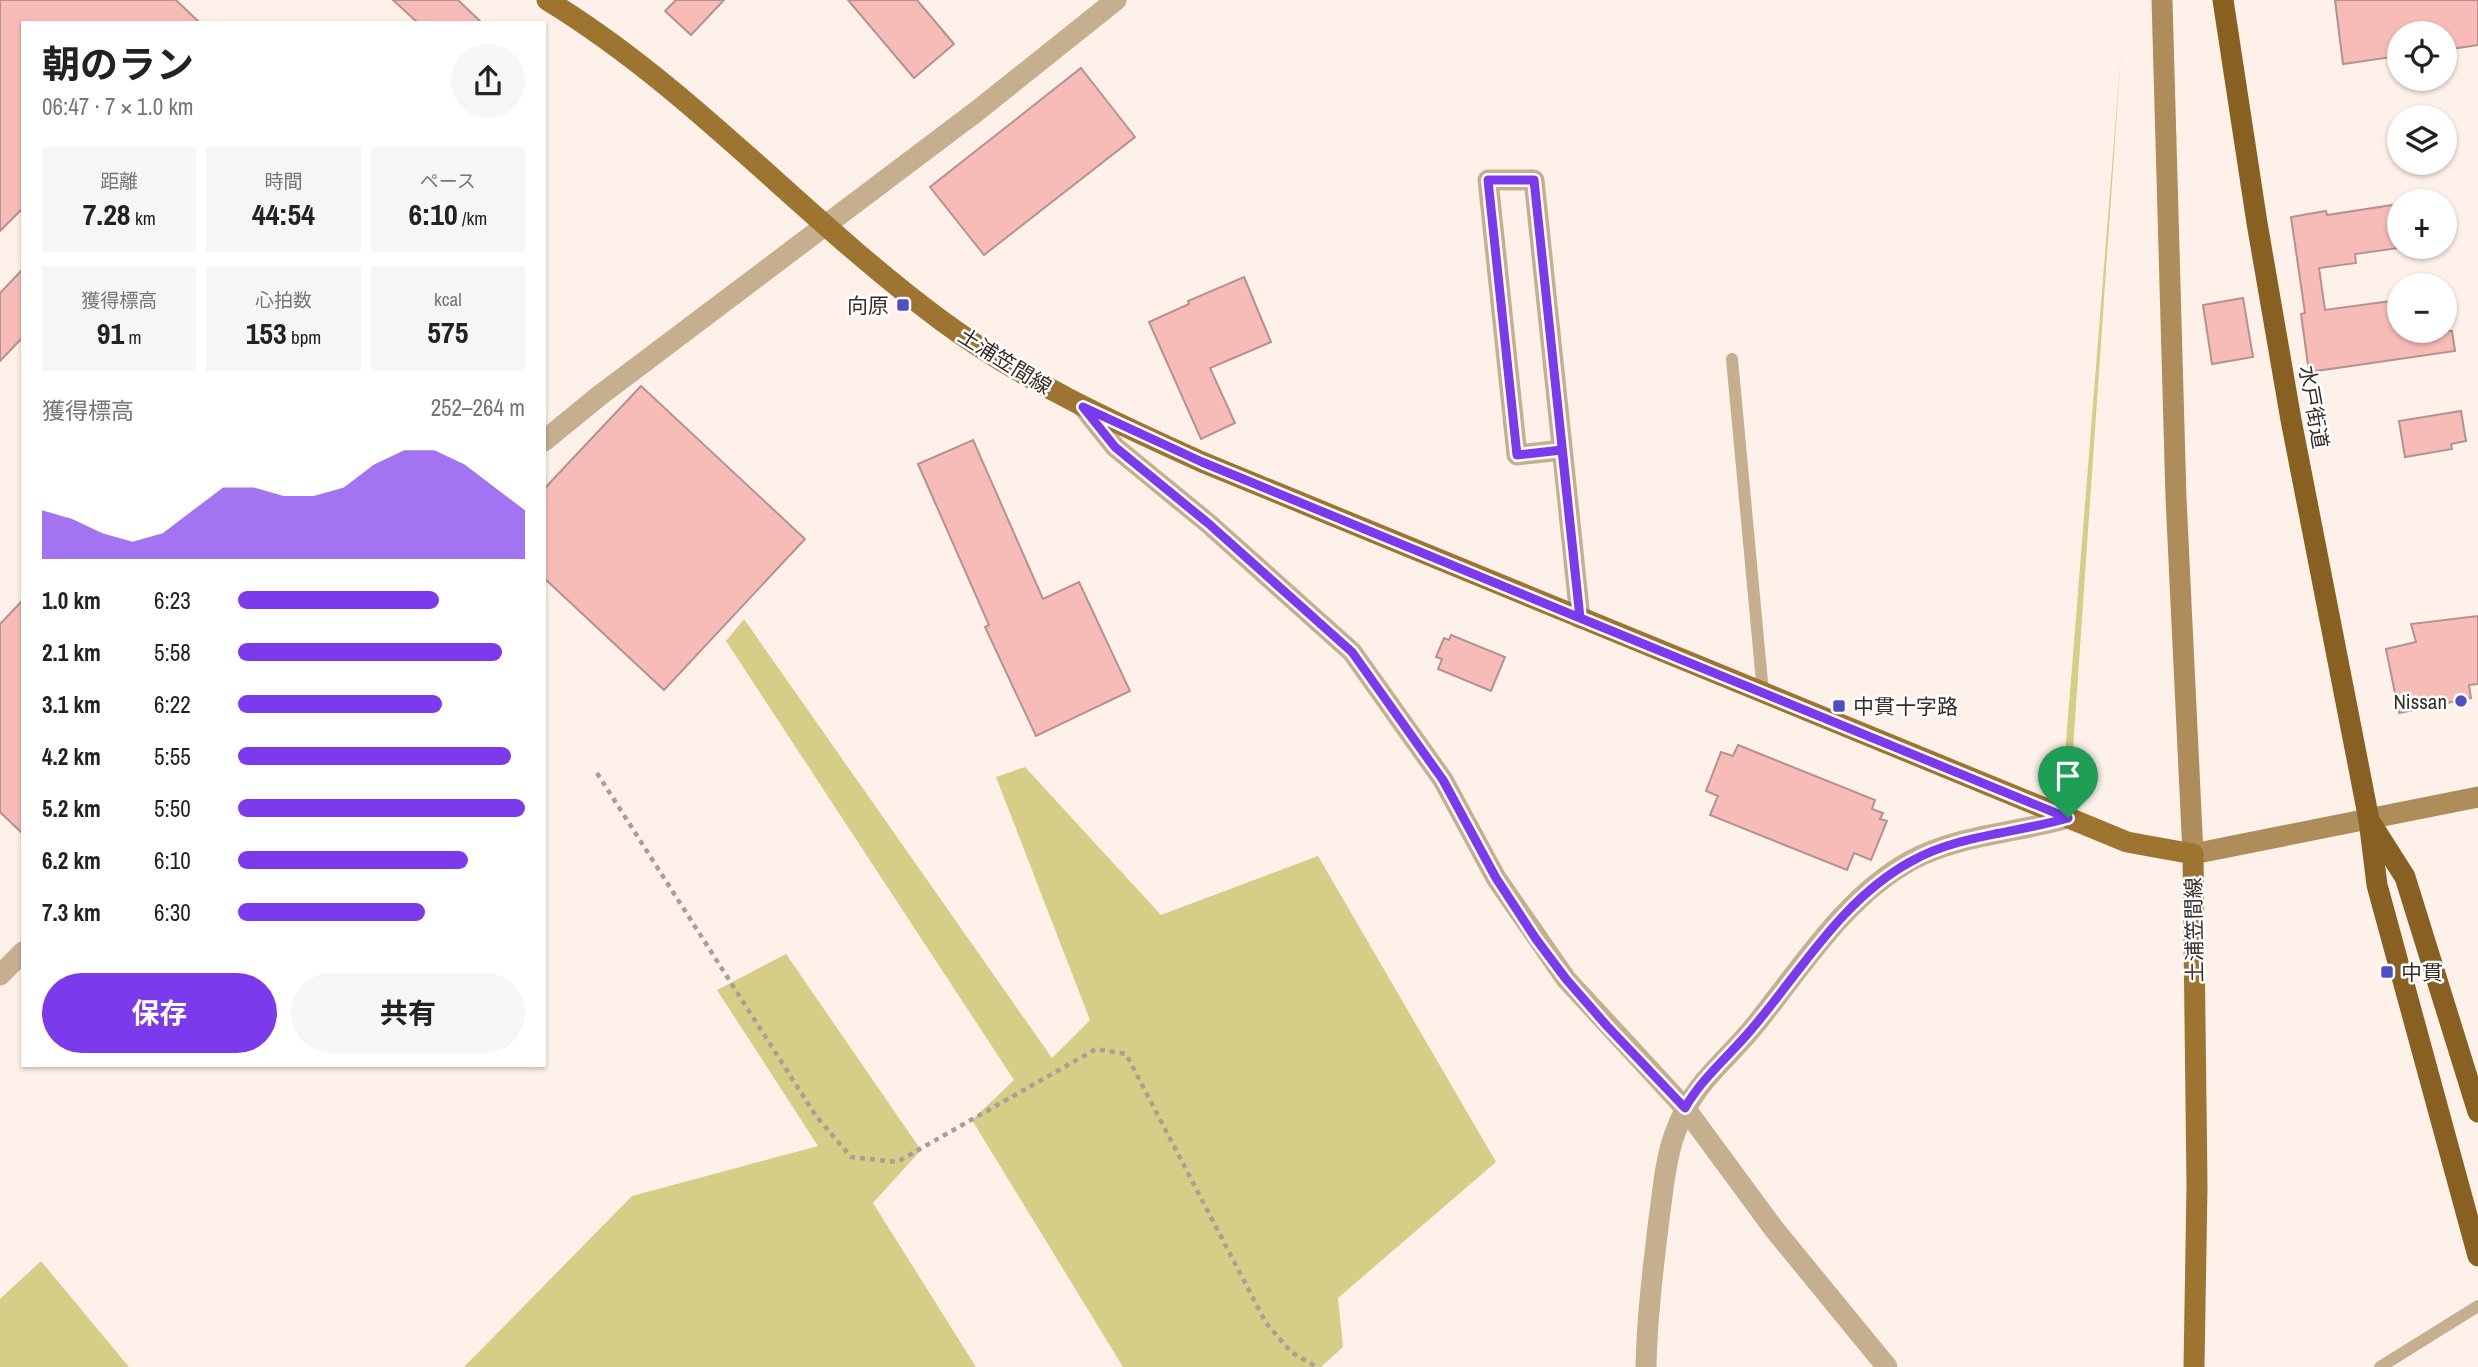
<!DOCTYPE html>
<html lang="ja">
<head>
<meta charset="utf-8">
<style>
	:root { --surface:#fff; --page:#f6f6f6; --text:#222; --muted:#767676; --accent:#7c3aed }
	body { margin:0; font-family:"Archivo Narrow","Noto Sans JP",sans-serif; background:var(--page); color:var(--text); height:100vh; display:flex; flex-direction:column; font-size:26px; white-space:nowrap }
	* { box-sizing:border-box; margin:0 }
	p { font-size:23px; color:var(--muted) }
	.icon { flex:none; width:38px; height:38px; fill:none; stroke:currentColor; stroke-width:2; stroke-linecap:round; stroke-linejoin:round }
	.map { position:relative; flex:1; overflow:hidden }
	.details { position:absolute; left:21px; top:21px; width:525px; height:1046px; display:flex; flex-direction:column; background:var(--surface); border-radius:0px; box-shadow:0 2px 5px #0004 }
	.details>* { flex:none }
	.buttons { position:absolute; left:2387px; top:21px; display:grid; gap:14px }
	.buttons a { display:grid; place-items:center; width:70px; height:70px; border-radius:50%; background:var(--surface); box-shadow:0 2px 5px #0004; font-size:35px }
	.pin { position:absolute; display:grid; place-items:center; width:60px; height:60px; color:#fff; margin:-72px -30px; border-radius:50% 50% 50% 0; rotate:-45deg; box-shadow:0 0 7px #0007 }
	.pin .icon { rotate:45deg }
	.round { display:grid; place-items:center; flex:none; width:74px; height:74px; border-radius:37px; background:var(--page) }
	.head { display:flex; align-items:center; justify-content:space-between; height:119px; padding:0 21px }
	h1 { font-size:38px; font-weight:700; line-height:52px }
	.figures { display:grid; grid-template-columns:repeat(3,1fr); gap:10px; height:119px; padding:7px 21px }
	.figures div { display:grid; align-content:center; border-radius:0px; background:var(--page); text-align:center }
	.figures b { font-size:30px; font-weight:700 }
	.figures small { font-size:19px; font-weight:400 }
	.figures p { font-size:19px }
	.chart { height:196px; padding:14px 21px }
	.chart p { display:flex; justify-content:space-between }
	.chart svg { width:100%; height:126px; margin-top:7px; fill:var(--accent); opacity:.7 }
	.cta { display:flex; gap:14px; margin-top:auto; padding:14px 21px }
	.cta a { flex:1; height:80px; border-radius:42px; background:var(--accent); color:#fff; font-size:28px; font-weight:700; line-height:80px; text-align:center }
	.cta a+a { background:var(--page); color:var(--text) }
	ul { padding:0 21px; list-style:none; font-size:23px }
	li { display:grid; grid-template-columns:112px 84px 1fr; align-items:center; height:52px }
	li i { height:18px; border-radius:9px; background:var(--accent) }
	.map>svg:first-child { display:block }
	.green { fill:#d6cd86 }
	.building { fill:#f7bcb7; stroke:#b5928f; stroke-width:2 }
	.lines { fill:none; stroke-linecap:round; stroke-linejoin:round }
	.path { stroke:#aa9e97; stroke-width:4.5; stroke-dasharray:5 5; stroke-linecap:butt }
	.lane { stroke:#c6af8e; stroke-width:12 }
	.street { stroke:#c6af8e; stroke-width:21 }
	.secondary { stroke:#af8d5b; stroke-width:21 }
	.primary { stroke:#9e7431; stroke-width:21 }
	.highway { stroke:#886122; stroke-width:21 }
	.route-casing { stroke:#fff; stroke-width:14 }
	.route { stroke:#7c3aed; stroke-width:9 }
	.poi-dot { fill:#504ec5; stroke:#fff; stroke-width:2.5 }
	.labels { text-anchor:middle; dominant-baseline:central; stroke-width:5; stroke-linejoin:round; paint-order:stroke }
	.poi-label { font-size:21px; fill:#382c26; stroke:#fff; text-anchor:end }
	.street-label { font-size:21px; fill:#382c26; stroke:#fff }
</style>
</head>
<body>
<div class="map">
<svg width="2478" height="1367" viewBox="0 0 2478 1367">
	<rect width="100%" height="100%" fill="#fef1ea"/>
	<path class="green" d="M2121,53L2069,807L2063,780Z
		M744,619L1052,1058L1090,1020L996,777L1025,767L1161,915L1318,856L1496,1162L1338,1298L1343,1347L1321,1367H1123L972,1120L1014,1080L726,641Z
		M786,954L921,1150L873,1203L976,1367H464L632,1196L818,1146L717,990Z
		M41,1261L129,1367H0V1299Z"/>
	<path class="building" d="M0,0H176L200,23H23V208L0,231Z
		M393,0H458L482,23H418Z
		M676,0H724L691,35L665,11Z
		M848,0H917L954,44L914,78Z
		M2335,0H2478V45L2445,50V33H2399V56L2343,64Z
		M1081,68L1135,137L984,255L930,187Z
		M2399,204V248L2355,254L2356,263L2319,268L2325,310L2399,300V331H2452L2455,351L2309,372L2301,314L2305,313L2291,217L2326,211L2327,215Z
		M23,269V337L0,361V293Z
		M1244,277L1271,342L1210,368L1235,423L1201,439L1149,322L1189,304L1188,301Z
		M2243,298L2253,357L2212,364L2203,305Z
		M641,386L805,539L664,690L544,578V489Z
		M2461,411L2466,441L2451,444L2452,449L2405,457L2399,421Z
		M973,440L1043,599L1079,582L1130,691L1036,736L985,627L989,625L918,464Z
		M23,600V834L0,812V624Z
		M2478,616V684L2469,685L2471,698L2399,713L2386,649L2416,642L2411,624Z
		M1451,635L1505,657L1491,691L1438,669L1442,659L1436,657L1444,638L1449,640Z
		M1738,745L1875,800L1872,809L1883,813L1880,819L1887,821L1871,860L1854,853L1847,870L1710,815L1718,796L1706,791L1721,752L1733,756Z"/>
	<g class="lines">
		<path class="path" d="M597,773L816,1116L851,1157L897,1162L1096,1049L1126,1054L1266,1323L1291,1352L1317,1367"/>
		<path class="lane" d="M1732,359L1763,693
			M2380,1367L2478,1306"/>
		<path class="street" d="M1083,407L1115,447L1209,524L1352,652L1443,780L1496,878L1566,979L1685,1108L1774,1229L1887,1367
			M544,441L599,396L977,111L1116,0
			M1562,450L1517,455L1488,180H1534L1580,618
			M0,975L23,952
			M1646,1367C1647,1317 1653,1269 1659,1219C1663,1192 1665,1161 1674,1136C1692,1084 1718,1069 1751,1030C1799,972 1842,899 1910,861C1957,835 2017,833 2068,818"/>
		<path class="secondary" d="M2162,0L2176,498L2193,854L2478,797"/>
		<path class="primary" d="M547,0C693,89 805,220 942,321C1022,380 1111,421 1202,462L2127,842L2193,854L2197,1186L2194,1367"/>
		<path class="highway" d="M2223,0L2257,223L2291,420L2369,820L2377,885L2478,1256
			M2372,825L2405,877L2478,1112"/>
	</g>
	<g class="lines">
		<defs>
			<path id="route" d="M2068,818L1580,618C1565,472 1549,326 1534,180H1488L1517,455L1562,450L1580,618L1202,462L1083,407L1115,447L1209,524L1352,652L1443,780L1496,878L1536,939L1566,979L1607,1026L1685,1108C1702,1078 1728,1057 1750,1031C1800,973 1841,900 1910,862C1956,835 2017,833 2068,818"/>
		</defs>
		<use href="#route" class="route-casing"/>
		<use href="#route" class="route"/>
	</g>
	<g class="poi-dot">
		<rect x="896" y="298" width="14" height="14" rx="3.5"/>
		<circle cx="2461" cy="701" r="7"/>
		<rect x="1832" y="699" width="14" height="14" rx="3.5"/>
		<rect x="2380" y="965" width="14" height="14" rx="3.5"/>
	</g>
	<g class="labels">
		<g class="poi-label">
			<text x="889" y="305">向原</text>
			<text x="2447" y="701">Nissan</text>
			<text x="1853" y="706" text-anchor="start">中貫十字路</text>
			<text x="2401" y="972" text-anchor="start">中貫</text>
		</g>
		<g class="street-label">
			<text transform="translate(1005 361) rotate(32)">土浦笠間線</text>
			<text transform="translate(2314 407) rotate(80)">水戸街道</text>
			<text transform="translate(2194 930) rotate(-91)">土浦笠間線</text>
		</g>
	</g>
</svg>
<div class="buttons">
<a><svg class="icon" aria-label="locate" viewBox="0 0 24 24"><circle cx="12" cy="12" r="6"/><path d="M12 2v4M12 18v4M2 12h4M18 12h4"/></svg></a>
<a><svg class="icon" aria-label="layers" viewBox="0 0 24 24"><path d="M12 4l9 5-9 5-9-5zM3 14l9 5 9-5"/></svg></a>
<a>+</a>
<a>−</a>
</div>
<div class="pin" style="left:2068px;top:818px;background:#1e9e55"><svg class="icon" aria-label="arrive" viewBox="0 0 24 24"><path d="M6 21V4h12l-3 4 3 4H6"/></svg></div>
<section class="details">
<div class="head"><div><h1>朝のラン</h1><p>06:47 · 7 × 1.0 km</p></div><a class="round"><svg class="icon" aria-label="share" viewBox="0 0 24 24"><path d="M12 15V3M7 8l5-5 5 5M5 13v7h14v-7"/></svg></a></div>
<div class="figures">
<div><p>距離</p><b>7.28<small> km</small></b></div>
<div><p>時間</p><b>44:54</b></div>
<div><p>ペース</p><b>6:10<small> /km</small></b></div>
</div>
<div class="figures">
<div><p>獲得標高</p><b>91<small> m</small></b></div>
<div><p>心拍数</p><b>153<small> bpm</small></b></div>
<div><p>kcal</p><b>575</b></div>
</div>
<div class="chart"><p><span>獲得標高</span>252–264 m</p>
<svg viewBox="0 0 160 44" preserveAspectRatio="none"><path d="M0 44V27L10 30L20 35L30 38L40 35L50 27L60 19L70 19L80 22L90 22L100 19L110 11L120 6L130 6L140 11L150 19L160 27V44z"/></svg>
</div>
<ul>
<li><b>1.0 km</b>6:23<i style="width:70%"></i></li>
<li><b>2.1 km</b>5:58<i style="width:92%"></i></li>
<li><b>3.1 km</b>6:22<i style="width:71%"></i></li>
<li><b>4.2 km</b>5:55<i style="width:95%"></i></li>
<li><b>5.2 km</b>5:50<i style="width:100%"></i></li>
<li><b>6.2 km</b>6:10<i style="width:80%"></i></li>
<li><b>7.3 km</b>6:30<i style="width:65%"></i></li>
</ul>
<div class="cta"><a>保存</a><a>共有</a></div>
</section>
</div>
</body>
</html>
